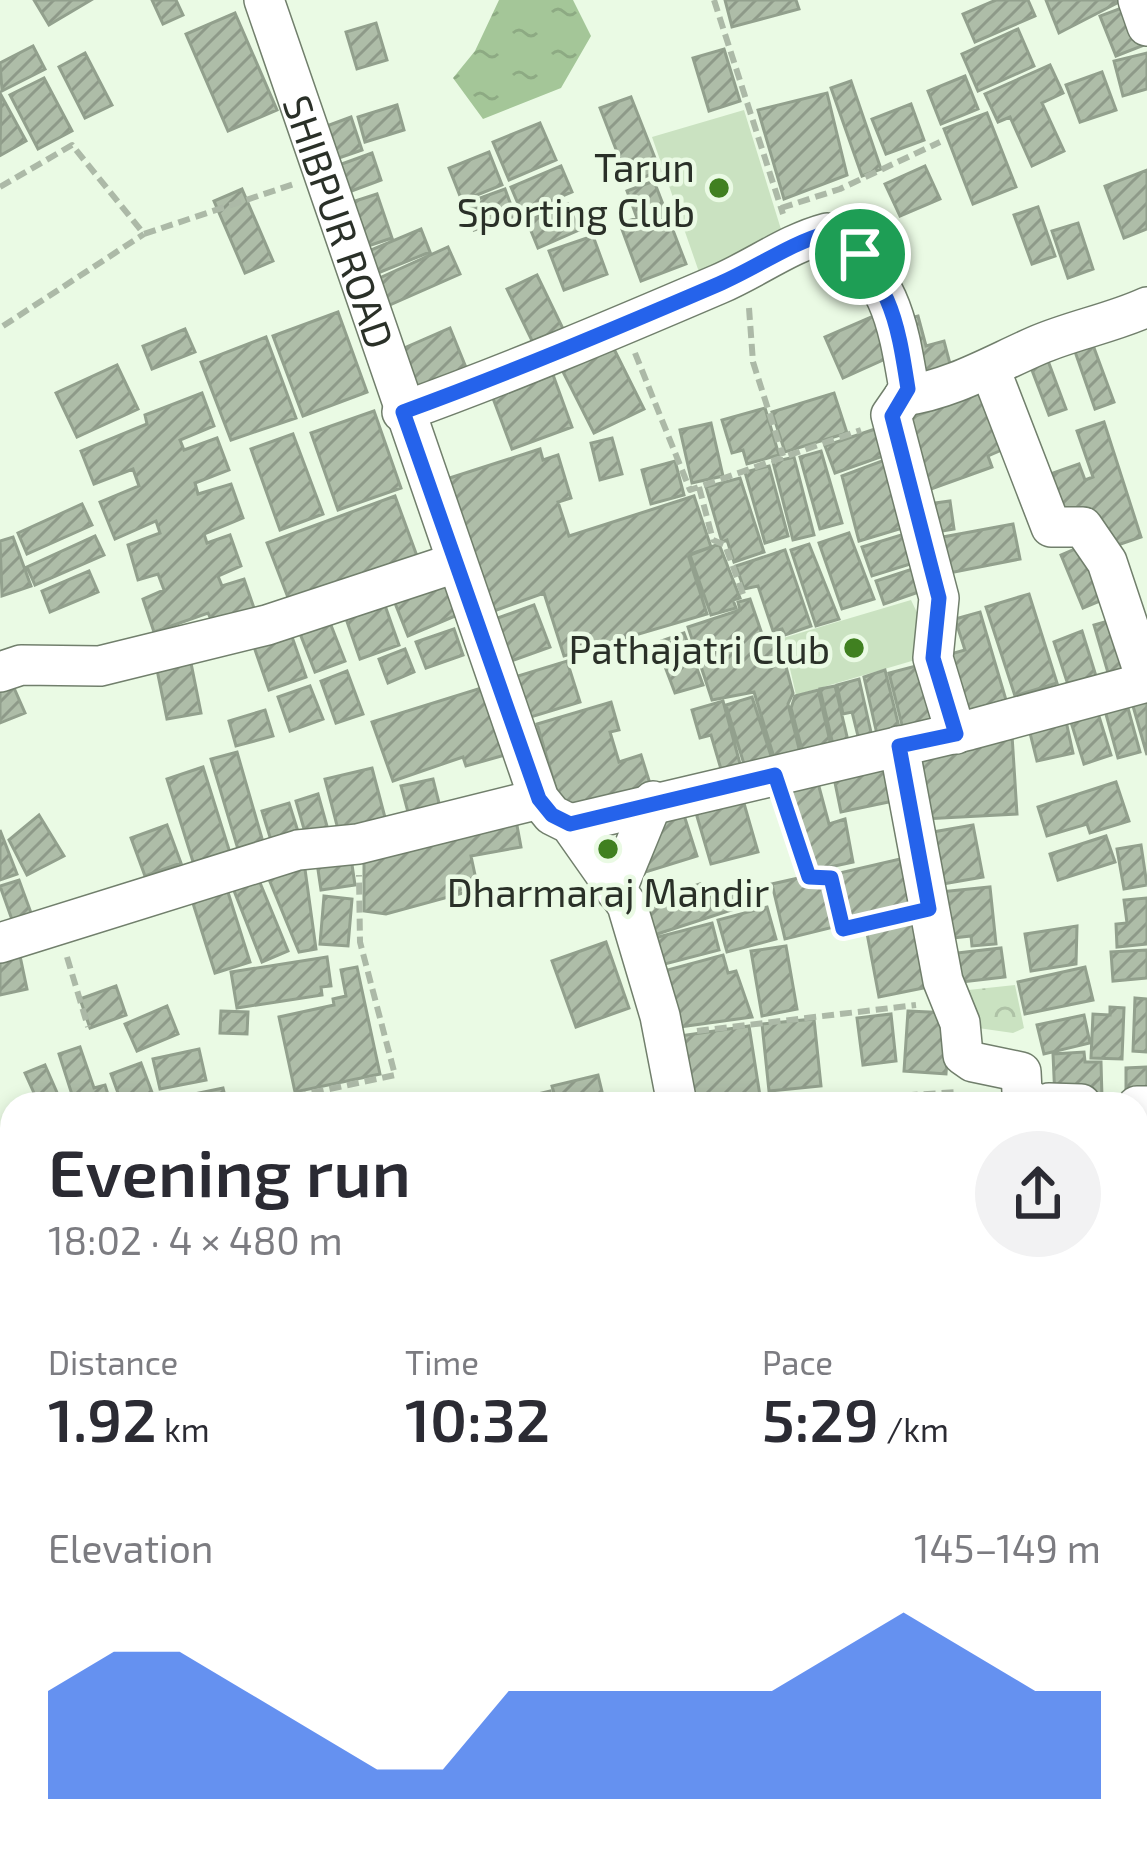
<!DOCTYPE html>
<html lang="en">
<head>
<meta charset="utf-8">
<style>
	:root { --surface:#fff; --page:#f2f2f3; --text:#2b2b33; --muted:#7c7c81; --accent:#2563eb }
	body { margin:0; font-family:"Exo 2",sans-serif; background:var(--page); color:var(--text); height:100vh; display:flex; flex-direction:column; font-size:45px; white-space:nowrap }
	* { box-sizing:border-box; margin:0 }
	p { font-size:39px; color:var(--muted) }
	.icon { flex:none; width:66px; height:66px; fill:none; stroke:currentColor; stroke-width:2; stroke-linecap:round; stroke-linejoin:round }
	.map { position:relative; flex:1; overflow:hidden }
	.panel { position:absolute; left:0px; top:1092px; width:1149px; height:768px; display:flex; flex-direction:column; background:var(--surface); border-radius:36px 36px 0 0; box-shadow:0 6px 18px #0003 }
	.panel>* { flex:none }
	.pin { position:absolute; display:grid; place-items:center; width:102px; height:102px; color:#fff; margin:-51px; border:6px solid #fff; border-radius:50%; box-shadow:0 3px 12px #0007 }
	.round { display:grid; place-items:center; flex:none; width:126px; height:126px; border-radius:63px; background:var(--page) }
	.overview { display:flex; align-items:center; justify-content:space-between; height:204px; padding:0 48px }
	h1 { font-size:66px; font-weight:600; line-height:90px }
	.figures { display:grid; grid-template-columns:repeat(3,1fr); gap:18px; height:204px; padding:12px 48px }
	.figures div { display:grid; align-content:center }
	.figures b { font-size:60px; font-weight:600 }
	.figures small { font-size:33px; font-weight:400 }
	.figures p { font-size:33px }
	.chart { height:336px; padding:24px 48px }
	.chart p { display:flex; justify-content:space-between }
	.chart svg { width:100%; height:216px; margin-top:12px; fill:var(--accent); opacity:.7 }
	.map>svg:first-child { display:block }
	.grass { fill:#cae2c1 }
	.park { fill:url(#park-crowns) }
	.water { fill:url(#water-ripples) }
	.building { fill:url(#building-hatch); stroke:#92a08d; stroke-width:3 }
	.lines { fill:none; stroke-linecap:round; stroke-linejoin:round }
	.minor-casing { stroke:#717f6c; stroke-width:42 }
	.path { stroke:#acb9a7; stroke-width:6; stroke-dasharray:12 6; stroke-linecap:butt }
	.minor { stroke:#fff; stroke-width:39 }
	.route-casing { stroke:#fff; stroke-width:24 }
	.route { stroke:#2563eb; stroke-width:15 }
	.poi-dot { fill:#408020; stroke:#eafae4; stroke-width:4.5 }
	.labels { text-anchor:middle; dominant-baseline:central; stroke-width:9; stroke-linejoin:round; paint-order:stroke }
	.poi-label { font-size:39px; fill:#2a3028; stroke:#eafae4; text-anchor:end }
	.street-label { font-size:39px; fill:#2a3028; stroke:#eafae4 }
</style>
</head>
<body>
<div class="map">
<svg width="1147" height="1860" viewBox="0 0 1147 1860">
	<defs>
		<pattern id="park-crowns" width="20" height="18" patternUnits="userSpaceOnUse" patternTransform="scale(3)"><rect width="20" height="18" fill="#cae2c1"/><path d="M2 6a3 3 0 1 1 6 0M12 15a3 3 0 1 1 6 0" fill="none" stroke="#aec2a6"/></pattern>
		<pattern id="water-ripples" width="26" height="14" patternUnits="userSpaceOnUse" patternTransform="scale(3)"><rect width="26" height="14" fill="#a4c698"/><path d="M2 4q2-2 4 0t4 0M15 11q2-2 4 0t4 0" fill="none" stroke="#8daa83"/></pattern>
		<pattern id="building-hatch" width="6" height="6" patternUnits="userSpaceOnUse" patternTransform="scale(3)"><rect width="6" height="6" fill="#aebda8"/><path d="M-1 1l2-2M0 6l6-6M5 7l2-2" fill="none" stroke="#8e9a89"/></pattern>
	</defs>
	<rect width="100%" height="100%" fill="#eafae4"/>
	<path class="grass" d="M744,110L784,239L699,272L652,137Z
		M911,600L923,625L922,658L796,695L783,638Z"/>
	<path class="park" d="M1015,985L1024,1028L1013,1033L971,1027L959,991Z"/>
	<path class="water" d="M499,0H573L591,36L561,88L483,119L453,78L475,51Z
		M12,1217V1389L0,1394V1220Z"/>
	<path class="building" d="M34,0H91L49,25Z
		M152,0H176L183,15L163,24Z
		M725,0H796L799,9L732,27Z
		M996,0H1028L1035,16L975,42L963,14Z
		M1046,0H1123L1059,33Z
		M1135,3L1147,44L1116,56L1100,16Z
		M235,13L277,110L228,131L186,34Z
		M376,23L387,60L357,69L346,32Z
		M1018,29L1034,66L978,91L962,54Z
		M33,46L45,69L2,91L0,63Z
		M724,49L740,101L709,111L693,58Z
		M85,53L112,105L85,118L59,67Z
		M1147,53V89L1123,96L1114,61Z
		M1050,65L1063,93L1042,103L1064,151L1032,166L1010,117L998,122L985,94Z
		M1102,72L1116,110L1080,122L1066,85Z
		M965,76L978,109L941,124L928,91Z
		M44,78L72,131L38,149L10,95Z
		M851,81L881,169L862,176L831,88Z
		M827,93L847,175L784,199L758,110Z
		M1,95L26,141L1,155L0,152Z
		M631,97L660,171L629,183L600,108Z
		M911,104L924,140L886,154L872,119Z
		M397,105L404,130L365,142L358,117Z
		M987,113L1016,187L973,204L944,129Z
		M351,117L362,150L327,162L316,130Z
		M540,123L556,160L509,180L493,142Z
		M489,152L502,185L462,201L449,168Z
		M372,153L381,180L338,196L328,169Z
		M561,166L572,192L522,213L511,187Z
		M925,166L940,199L900,216L885,184Z
		M1147,170V229L1124,238L1105,186Z
		M654,181L686,264L641,281L620,224L637,218L627,191Z
		M242,189L273,261L245,273L214,201Z
		M505,189L515,216L474,230L464,204Z
		M377,194L392,238L359,249L343,205Z
		M568,204L579,230L538,248L527,221Z
		M1038,207L1055,256L1032,264L1014,215Z
		M1078,223L1093,269L1068,278L1052,231Z
		M421,229L430,252L368,277L359,255Z
		M593,236L607,274L564,290L549,251Z
		M448,247L460,274L385,307L373,281Z
		M537,275L567,337L537,351L507,289Z
		M338,312L367,392L303,416L273,336Z
		M876,315L894,355L843,378L825,337Z
		M918,316L926,346L944,341L954,379L920,388L901,320Z
		M450,328L469,375L411,399L395,352Z
		M185,329L195,352L152,369L143,346Z
		M266,337L296,418L231,440L201,362Z
		M1090,337L1114,402L1095,409L1072,343Z
		M610,341L644,409L594,433L560,366Z
		M1044,350L1066,409L1049,415L1027,357Z
		M117,365L138,409L77,437L56,393Z
		M552,372L572,427L512,449L491,393Z
		M988,390L1004,449L988,456L992,467L928,490L904,420Z
		M202,393L214,426L180,440L184,450L217,438L229,470L195,483L198,494L231,484L243,518L204,534L207,543L230,535L241,566L218,576L222,586L244,579L254,608L213,623L208,613L154,632L143,599L164,590L158,574L138,580L128,545L160,533L156,521L115,539L100,502L139,486L133,469L94,484L81,451L147,424L145,415Z
		M834,393L847,433L785,452L772,412Z
		M765,408L779,455L747,464L743,450L732,453L722,420Z
		M374,411L401,488L338,510L311,433Z
		M1104,422L1141,537L1100,551L1058,523L1042,477L1079,464L1085,480L1093,477L1077,431Z
		M711,423L723,476L692,483L680,430Z
		M884,426L894,452L835,473L825,446Z
		M293,434L323,514L280,530L251,449Z
		M612,438L622,474L600,480L591,443Z
		M540,449L543,460L558,455L571,498L558,502L569,536L694,496L711,547L688,555L707,614L564,656L544,593L491,612L434,483Z
		M821,451L842,523L820,529L800,457Z
		M794,457L814,535L793,540L773,462Z
		M890,458L906,527L859,541L842,476Z
		M675,461L684,495L651,504L642,470Z
		M769,466L788,536L765,543L745,472Z
		M740,478L764,552L734,562L727,540L722,542L706,487Z
		M395,496L421,567L294,613L267,543Z
		M950,501L954,529L924,534L920,505Z
		M82,504L92,525L27,554L18,533Z
		M1013,524L1020,559L939,575L932,539Z
		M914,531L923,560L872,576L862,547Z
		M849,533L874,599L842,609L819,543Z
		M95,536L104,555L35,585L27,567Z
		M13,537L31,586L2,596L0,541Z
		M1089,543L1112,596L1083,608L1061,555Z
		M719,544L740,598L733,600L736,608L711,615L690,555Z
		M809,544L839,619L816,626L791,550Z
		M785,550L811,626L785,635L782,629L773,631L758,586L744,589L736,566Z
		M922,566L930,588L884,604L876,581Z
		M89,571L98,592L50,612L42,591Z
		M443,572L460,614L408,636L391,593Z
		M1029,594L1057,683L1015,696L986,607Z
		M382,597L399,645L360,659L343,610Z
		M750,599L764,640L778,636L793,693L788,704L801,757L776,764L754,692L712,700L688,627L740,610L738,602Z
		M534,605L550,647L500,665L484,623Z
		M980,612L1006,700L957,714L940,657L965,650L955,619Z
		M327,615L345,661L315,672L297,626Z
		M1122,617L1139,675L1111,683L1094,625Z
		M454,629L463,655L426,668L416,642Z
		M290,631L306,677L269,690L253,644Z
		M1082,631L1100,689L1072,697L1054,642Z
		M684,633L703,685L675,693L656,643Z
		M405,649L414,672L388,683L379,659Z
		M189,653L201,713L167,719L155,660Z
		M567,661L580,702L521,720L508,679Z
		M931,662L949,725L905,737L889,673Z
		M885,670L901,735L879,743L864,677Z
		M347,671L363,714L336,723L321,681Z
		M7,672L25,713L0,723V675Z
		M859,679L873,741L860,744L852,712L843,714L837,685Z
		M310,686L323,719L290,731L278,697Z
		M835,686L849,745L834,749L820,689Z
		M481,688L505,755L466,766L463,757L393,781L372,722Z
		M818,690L832,750L804,757L791,708L795,696Z
		M1147,695V755L1131,699Z
		M752,697L774,765L747,774L726,705Z
		M723,701L742,771L723,776L711,735L700,738L692,710Z
		M1126,701L1140,752L1118,758L1104,707Z
		M611,702L619,730L610,732L619,762L641,755L652,790L564,816L537,724Z
		M265,710L273,736L236,746L229,721Z
		M1097,710L1111,755L1084,764L1070,719Z
		M1066,721L1073,753L1037,761L1029,729Z
		M1012,735L1017,814L924,819L910,756Z
		M237,752L265,849L240,856L211,759Z
		M890,761L898,800L841,812L833,773Z
		M203,767L231,856L195,868L167,779Z
		M372,768L388,829L341,841L325,779Z
		M433,779L443,819L412,827L401,786Z
		M1116,782L1129,821L1090,833L1087,824L1047,836L1038,807Z
		M818,783L829,824L845,819L853,862L802,873L780,793Z
		M318,794L330,837L308,843L296,801Z
		M743,800L758,852L711,864L696,813Z
		M289,803L301,841L274,850L262,811Z
		M683,812L697,856L636,875L657,818Z
		M39,815L64,856L27,875L9,840Z
		M516,820L521,847L471,856L478,889L386,914L364,911V851Z
		M167,825L181,863L145,876L131,838Z
		M973,825L983,877L937,885L927,833Z
		M0,830L17,874L0,880Z
		M1106,836L1115,862L1058,880L1050,854Z
		M1141,845L1147,885L1124,889L1117,849Z
		M350,851L355,885L321,890L316,856Z
		M900,859L911,906L846,921L835,874Z
		M304,862L316,949L299,952L266,872Z
		M825,872L838,926L785,939L772,884Z
		M256,873L288,951L262,962L231,883Z
		M19,880L34,921L15,928L0,886Z
		M700,884L705,899L753,884L759,901L648,937L637,905Z
		M226,886L250,962L215,973L191,897Z
		M990,887L996,944L972,946L971,936L943,939L939,892Z
		M324,896L352,899L348,946L320,944Z
		M1147,898V944L1117,947L1116,924L1127,923L1124,900Z
		M767,907L776,939L727,952L718,920Z
		M925,917L938,985L879,997L866,928Z
		M712,923L719,950L661,965L654,938Z
		M1077,926L1076,964L1031,971L1025,934Z
		M606,942L629,1008L576,1027L552,961Z
		M786,946L797,1009L762,1016L751,951Z
		M1001,948L1005,977L952,983L948,954Z
		M1147,950V978L1113,981L1111,952Z
		M19,951L27,989L0,995V955Z
		M723,955L728,973L736,971L752,1017L672,1028L660,972Z
		M327,957L331,986L321,987L322,995L237,1008L231,972Z
		M357,967L380,1074L295,1092L279,1017L334,1005L333,999L346,996L341,970Z
		M1085,967L1093,1000L1025,1014L1018,982Z
		M116,986L126,1015L90,1028L80,999Z
		M1135,998L1147,999V1052L1133,1051Z
		M167,1006L178,1034L137,1051L125,1024Z
		M1110,1007L1124,1008L1122,1059L1091,1058L1093,1014L1110,1015Z
		M221,1011L248,1012L247,1034L220,1033Z
		M908,1011L950,1013L946,1074L904,1071Z
		M891,1014L896,1061L863,1065L857,1018Z
		M1084,1015L1090,1043L1044,1054L1037,1025Z
		M814,1019L821,1086L769,1091L762,1024Z
		M749,1026L760,1096L684,1104L673,1037Z
		M80,1047L94,1088L105,1085L111,1104H75L59,1054Z
		M199,1049L206,1080L160,1089L153,1059Z
		M1084,1052L1085,1062H1101L1102,1098L1055,1099L1053,1054Z
		M141,1063L153,1095L122,1104L111,1074Z
		M45,1065L62,1104H39L25,1073Z
		M1147,1067V1098H1126V1068Z
		M598,1075L605,1104H557L552,1086Z
		M223,1088L227,1104H181L180,1097Z
		M550,1091L553,1104H504V1102Z
		M1137,1719H1147V1778H1137Z
		M12,1795V1828L0,1832V1799Z
		M243,1848H315L317,1860H246Z
		M477,1848L478,1860H433L432,1851Z
		M483,1848H528L529,1860H484Z
		M534,1848H572L573,1860H535Z
		M578,1848H619L621,1860H580Z
		M626,1848H657L658,1860H627Z
		M806,1848H916L917,1860H807Z"/>
	<g class="lines">
		<defs>
			<g id="minor">
				<path id="s1" d="M264,0L539,799L552,815L570,824L627,905L660,1016L677,1104"/>
				<path d="M1138,0L1147,26"/>
				<path d="M990,369L1051,527H1083L1107,562L1147,682"/>
				<path d="M904,396C953,389 994,364 1038,345C1073,330 1112,323 1147,307"/>
				<path d="M402,412C510,373 614,329 719,284C756,268 789,243 827,233C890,274 897,318 909,389L891,415L939,598L933,658L956,734"/>
				<path d="M0,672L21,665L100,666L267,625L455,563"/>
				<path d="M899,746L943,981L960,1023L963,1055L973,1062L1021,1072L1022,1092L1030,1100"/>
				<path d="M570,824L969,730L1147,682"/>
				<path d="M616,891L653,801"/>
				<path d="M0,943L298,850L358,844L539,799"/>
				<path d="M1049,1103L1081,1104"/>
				<path d="M1137,1106H1147"/>
				<path d="M1137,1445L1147,1444"/>
				<path d="M234,1848L237,1860"/>
				<path d="M680,1860V1848"/>
			</g>
		</defs>
		<use href="#minor" class="minor-casing"/>
		<path class="path" d="M714,0L783,214
			M0,187L72,145L144,234L294,184
			M781,208L840,189L940,142
			M749,308L753,362L783,456
			M3,326L144,234
			M635,353L690,490L861,430
			M699,487L713,540L725,545L743,594
			M786,807L809,877L831,878L843,929L897,917
			M67,957L88,1027
			M697,1031L916,1005
			M259,1104L395,1075L360,942L359,875
			M780,1104L956,1092
			M0,1497L12,1491
			M400,1848L403,1860"/>
		<use href="#minor" class="minor"/>
	</g>
	<g class="lines">
		<defs>
			<path id="route" d="M827,233C890,274 897,318 908,389L892,416L939,598L933,658L956,734L899,746L929,909L843,929L831,878L809,877L775,775L570,824L552,815L539,799L403,412C510,373 614,329 719,284C756,268 789,244 827,233Z"/>
		</defs>
		<use href="#route" class="route-casing"/>
		<use href="#route" class="route"/>
	</g>
	<g class="poi-dot">
		<circle cx="719" cy="188" r="12"/>
		<circle cx="854" cy="648" r="12"/>
		<circle cx="608" cy="849" r="12"/>
	</g>
	<g class="labels">
		<g class="poi-label">
			<text x="695" y="166">Tarun<tspan x="695" dy="45">Sporting Club</tspan></text>
			<text x="830" y="648">Pathajatri Club</text>
			<text x="608" y="891" text-anchor="middle">Dharmaraj Mandir</text>
		</g>
		<g class="street-label">
			<text stroke="none"><textPath href="#s1" startOffset="234">SHIBPUR ROAD</textPath></text>
		</g>
	</g>
</svg>
<div class="pin" style="left:860px;top:254px;background:#1e9e55"><svg class="icon" aria-label="arrive" viewBox="0 0 24 24"><path d="M6 21V4h12l-3 4 3 4H6"/></svg></div>
<section class="panel">
<div class="overview"><div><h1>Evening run</h1><p>18:02 · 4 × 480 m</p></div><a class="round"><svg class="icon" aria-label="share" viewBox="0 0 24 24"><path d="M12 15V3M7 8l5-5 5 5M5 13v7h14v-7"/></svg></a></div>
<div class="figures">
<div><p>Distance</p><b>1.92<small> km</small></b></div>
<div><p>Time</p><b>10:32</b></div>
<div><p>Pace</p><b>5:29<small> /km</small></b></div>
</div>
<div class="chart"><p><span>Elevation</span>145–149 m</p>
<svg viewBox="0 0 160 44" preserveAspectRatio="none"><path d="M0 44V22L10 14L20 14L30 22L40 30L50 38L60 38L70 22L80 22L90 22L100 22L110 22L120 14L130 6L140 14L150 22L160 22V44z"/></svg>
</div>
</section>
</div>
</body>
</html>
